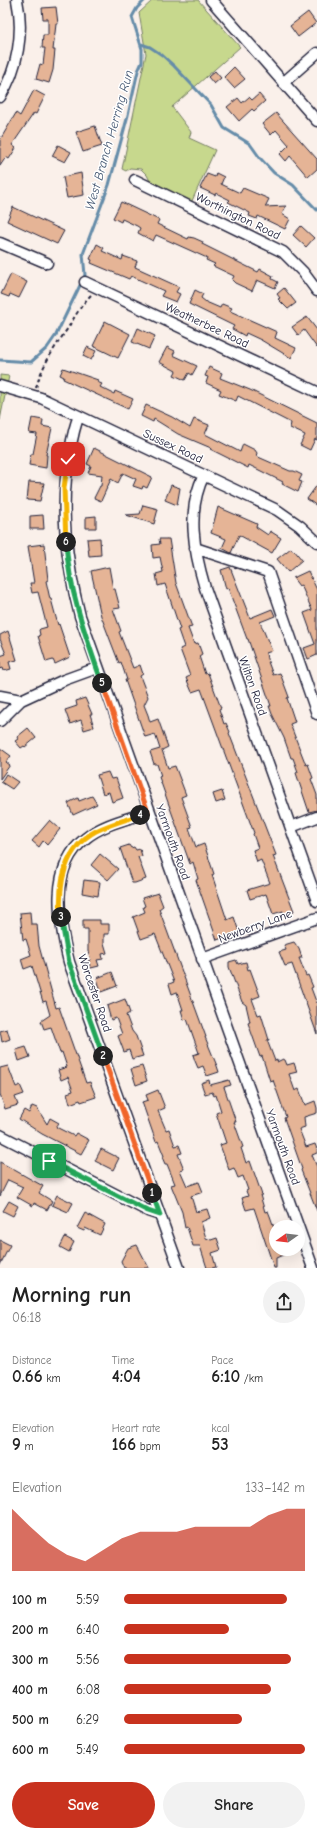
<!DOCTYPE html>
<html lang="en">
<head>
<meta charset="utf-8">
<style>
	:root { --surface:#fff; --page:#f2f2f2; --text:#222; --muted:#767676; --accent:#c8321e }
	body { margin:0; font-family:"Comic Neue",sans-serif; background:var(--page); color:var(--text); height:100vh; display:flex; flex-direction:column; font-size:15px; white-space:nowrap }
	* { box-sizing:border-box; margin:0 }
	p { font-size:13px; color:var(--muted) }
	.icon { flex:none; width:22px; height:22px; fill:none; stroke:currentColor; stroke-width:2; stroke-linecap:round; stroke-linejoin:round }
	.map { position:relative; height:1268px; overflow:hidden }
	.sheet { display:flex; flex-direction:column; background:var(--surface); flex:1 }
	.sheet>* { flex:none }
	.needle { width:26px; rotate:256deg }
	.buttons { position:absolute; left:269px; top:1220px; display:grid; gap:8px }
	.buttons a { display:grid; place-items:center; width:36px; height:36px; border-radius:50%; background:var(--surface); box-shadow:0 4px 16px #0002; font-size:20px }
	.pin { position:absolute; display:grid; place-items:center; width:34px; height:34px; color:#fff; margin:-17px; border-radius:8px; box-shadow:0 2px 6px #0006 }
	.km { position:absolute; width:20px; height:20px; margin:-10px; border-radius:50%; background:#222; color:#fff; font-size:11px; line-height:20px; text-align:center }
	.round { display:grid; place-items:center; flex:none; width:42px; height:42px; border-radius:21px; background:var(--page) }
	.head { display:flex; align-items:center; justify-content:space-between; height:68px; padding:0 12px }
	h1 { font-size:22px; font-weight:800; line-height:30px }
	.metrics { display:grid; grid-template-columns:repeat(3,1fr); gap:6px; height:68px; padding:4px 12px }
	.metrics div { display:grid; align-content:center }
	.metrics b { font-size:17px; font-weight:800 }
	.metrics small { font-size:11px; font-weight:400 }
	.metrics p { font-size:11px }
	.chart { height:112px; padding:8px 12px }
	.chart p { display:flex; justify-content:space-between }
	.chart svg { width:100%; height:72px; margin-top:4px; fill:var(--accent); opacity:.7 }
	.action { display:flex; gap:8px; margin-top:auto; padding:8px 12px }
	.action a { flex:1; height:46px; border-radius:24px; background:var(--accent); color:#fff; font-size:16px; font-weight:800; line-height:46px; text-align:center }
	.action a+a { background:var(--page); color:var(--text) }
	ul { padding:0 12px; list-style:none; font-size:13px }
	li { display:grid; grid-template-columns:64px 48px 1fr; align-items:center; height:30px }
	li i { height:10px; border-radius:5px; background:var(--accent) }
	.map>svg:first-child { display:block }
	.grass { fill:#c7d88d; stroke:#747d64 }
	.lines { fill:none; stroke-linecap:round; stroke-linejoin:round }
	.stream { stroke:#658ca9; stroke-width:3 }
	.building { fill:#e5b496; stroke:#22223b }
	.minor-casing { stroke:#22223b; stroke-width:13 }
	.path { stroke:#22223b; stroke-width:2; stroke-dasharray:4 3; stroke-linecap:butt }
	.minor { stroke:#fff; stroke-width:10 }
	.split-1-casing { stroke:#fff; stroke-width:8 }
	.split-2-casing { stroke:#fff; stroke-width:8 }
	.split-3-casing { stroke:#fff; stroke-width:8 }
	.split-4-casing { stroke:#fff; stroke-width:8 }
	.split-5-casing { stroke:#fff; stroke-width:8 }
	.split-6-casing { stroke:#fff; stroke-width:8 }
	.split-7-casing { stroke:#fff; stroke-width:8 }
	.split-1 { stroke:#22a559; stroke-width:5 }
	.split-2 { stroke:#f0652b; stroke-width:5 }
	.split-3 { stroke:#22a559; stroke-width:5 }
	.split-4 { stroke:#f5b400; stroke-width:5 }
	.split-5 { stroke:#f0652b; stroke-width:5 }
	.split-6 { stroke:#22a559; stroke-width:5 }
	.split-7 { stroke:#f5b400; stroke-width:5 }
	.labels { text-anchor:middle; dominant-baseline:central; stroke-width:3; stroke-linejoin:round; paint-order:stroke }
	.street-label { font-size:12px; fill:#22223b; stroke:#fff }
	.water-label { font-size:13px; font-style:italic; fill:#445772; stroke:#fff }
</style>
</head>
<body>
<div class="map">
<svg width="317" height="1268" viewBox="0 0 317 1268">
	<rect width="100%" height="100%" fill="#faf0ea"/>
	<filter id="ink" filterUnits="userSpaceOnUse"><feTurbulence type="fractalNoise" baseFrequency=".025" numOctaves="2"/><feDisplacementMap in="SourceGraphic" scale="8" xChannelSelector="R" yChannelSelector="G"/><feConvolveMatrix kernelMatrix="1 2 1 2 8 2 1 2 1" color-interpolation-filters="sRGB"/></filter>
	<g filter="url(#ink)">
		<path class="grass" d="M153,0H198L240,47L172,107L191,132L189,138L215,150L191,203L152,185L147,175L141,169L130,168L126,171L122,169L146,54L139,13Z
			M0,375L9,376L0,420Z"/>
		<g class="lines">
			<path class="stream" d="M141,44L150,47L162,55L174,66L211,105L224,128L250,144L260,158L274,173L293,185L317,210
				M0,360L31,362L47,348L56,335L85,275L83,254L109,185L128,115L138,71L142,62V49L132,17L137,8L145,0"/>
		</g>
		<path class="building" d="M56,7L58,24H56L53,50H55L53,70L49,83L36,79L40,64L43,65L45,48H42L43,35H48V19H43L42,8Z
			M308,12L316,23L298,37L290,26Z
			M234,67L245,79L234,88L224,77Z
			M215,71L221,78L214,84L208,77Z
			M34,90L45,96L36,114L34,113L12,145L16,148L9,159L6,157L0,166V140L16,113L20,116Z
			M259,94L265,101L254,111L252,109L239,121L227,107L238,98L242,103L249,97L252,100Z
			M276,113L317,159V169L308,177L290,156L286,161L280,154L289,145L276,130L271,135L262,124Z
			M95,126L102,146L83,152L76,132Z
			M58,145L71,152L65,162L52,156Z
			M81,173L84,195L67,198L63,177Z
			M216,173L224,177L221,184L240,193L243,188L269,199L265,207L286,206L282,214L290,219L285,229L258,216L257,219L249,216L250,213L228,202L230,200L216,193L215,195L200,188L207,174L215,177Z
			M121,202L159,220L157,224L188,239L189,237L194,238L203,242L202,244L258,272L260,269L273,276L272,279L278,282L275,288L257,280L252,291L235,283L232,280L234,276L213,266L215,264L206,260L207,258L156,235L153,241L138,233L140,228L137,226L122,219L121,222L113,218Z
			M13,207L64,231L57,244L7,221Z
			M301,226L314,238L306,247L293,235Z
			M97,244L104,248L102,251L122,260L123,256L137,261L135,267L179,287L176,292L180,294L176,302L161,296L164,291L131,276L129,279L91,263L92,260L90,259Z
			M11,274L27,282L19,298L10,294L9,297L1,294Z
			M284,288L296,303L288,309L278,299L280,298L277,294Z
			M195,290L203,294L201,298L206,302L220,308L222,304L232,308L230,311L277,332L275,338L296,348L291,358L261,340L246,333L245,336L236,331L232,329L234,326L189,304Z
			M307,317L317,330V348L304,330L298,335L292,327Z
			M105,321L130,334L118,358L93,346Z
			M138,328L155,336L149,349L132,342Z
			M87,347L96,351L91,360L83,356Z
			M167,347L175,351L173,355L197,366L192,375L189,373L185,380L174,375L176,371L159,362Z
			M209,367L222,373L220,378L250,390L317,423V440L315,439L310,450L300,445L305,435L290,428L291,423L238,396L236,401L219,394L221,390L206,383L208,377L205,376Z
			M63,368L98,380L97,382L102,384L100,387L114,394L115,391L133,399L128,409L63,379L64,377L60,375Z
			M146,405L172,417L190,428L194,419L209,425L205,434L240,452L243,444L255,450L257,453L256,456L290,471H294L302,475L299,481L302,482L298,492L282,484L283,482L249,465L248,468L210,449L211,448L178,434L154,419L153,422L141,416Z
			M32,418L43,420L42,426L52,428L46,455H47L46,468L29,465L31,454H33L37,434L29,433Z
			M94,448L152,477L147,488L143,486L142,489L133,486L136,479L123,473L118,483L111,479L101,501L94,498L100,486H101L102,475L88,473L91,466L87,464Z
			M29,482L44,483L40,501L27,500Z
			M171,485L180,488L177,505L165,500Z
			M317,485V506L307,499Z
			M143,505L158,509L154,524L126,515L140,514Z
			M218,507L257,524L256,527L268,535L270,531L281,538L272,553L239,535L231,553L222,548L226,539L211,533Z
			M43,515L44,529H30V516Z
			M96,516V528H86V517Z
			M100,538L101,555L89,556L87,539Z
			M159,539H169L176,583L192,627L188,628L194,644L198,643L202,654L199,656L205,674L208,673L221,708L219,709L224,724L226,723L230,732L229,733L276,855L273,856L294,911L284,915L283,911L273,914L266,894L250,899L247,890L270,883L261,860L257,862L253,850L258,848L253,834L254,833L201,689L192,692L186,678L190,676L180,649L184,647L178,630L180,629L165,584L158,586L156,574L163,572L160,557L153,558L152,545L160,544Z
			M44,544L48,580L46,581L50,599H51L58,625L59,624L70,657L55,664L53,660L46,662L38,636L40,635L39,630L40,629L47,627L38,592L32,593L30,583H34L28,546Z
			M291,548L293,551L294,550L302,560L288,572L277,559Z
			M109,567L113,589H115L120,608L113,609L121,631L119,632L133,668L140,665L143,674L140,676L148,697L144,705L148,715L150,722L158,719L168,747L162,750L168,768L175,766L186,795L181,797L192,827L189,828L196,847L204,844L214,874L212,875L227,920L234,917L239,932L217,940L196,880L198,879L193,862L190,864L159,777L161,776L157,764H154L150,752L160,749L155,734L145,737L125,680H127L121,662L119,663L101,616L91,571Z
			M230,567L250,618L272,609L275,616L260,622L272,651L266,653L267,659L273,675L280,673L289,697L287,698L295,722L290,724L306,765L308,764L313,778L311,779L317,795V810L309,812L296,773L298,772L293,758H291L284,738L272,714L269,706H271L248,639H247L228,588L226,589L221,570Z
			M308,571L317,590V655L308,659L304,648L315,644L304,613L312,610L301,585L299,586L293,578Z
			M8,631L17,660L9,662L11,669L4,671L3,668L0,669V656L6,654L0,639V635Z
			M85,698L92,714H90L94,727L84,730L81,720L70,724L65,710L77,706L76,701Z
			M28,728L36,738L25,747L24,746L21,748L15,741L18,739L17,737Z
			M0,748L11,756L6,762L10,765L0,779Z
			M108,772L111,779L116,778L123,798L112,802L109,792L103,794L97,775Z
			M6,774L18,782L12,789L1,782Z
			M222,791L225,800L216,803L213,794Z
			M92,796L97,804L73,815L68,803L78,798L79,801Z
			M50,820L60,829L47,845L43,841L39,847L32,841Z
			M129,845L131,848L134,847L136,850L140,849L142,856L138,857L146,879L135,883H132L120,848Z
			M100,854L118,869L108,880L91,865Z
			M84,880L100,882L98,896L82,893Z
			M158,893L163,906L159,909L206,1037H205L217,1066L219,1072L207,1076L203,1066L198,1068L195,1061L193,1055L199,1053L187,1019L184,1020L181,1010H183L177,992L172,994L169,984L174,982L155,934L141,939L133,917L145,912L143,907L145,906L142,898Z
			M30,912L31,924H37L39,946L56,1008L59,1007L86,1083L90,1082L96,1097L81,1102L80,1100L70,1104L67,1093L73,1091L68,1077L61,1080L58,1070L67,1067L62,1052L60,1053L51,1027L44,1029L41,1021L50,1015L46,1001L43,1002L32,966L24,969L21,959L31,955L26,939L23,940L20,913Z
			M83,920H100V924H109V934H104V943L107,953L102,954L103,959L97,960L99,966L91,968L88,961L91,960L88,951V929H83Z
			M294,942L299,949L302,958H299L306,976L308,975L313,987L311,988L317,1004V1034L292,964L285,966L279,952L286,950L284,945Z
			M236,960L238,964L246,962L248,970L250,969L260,996L252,999L258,1015L261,1014L269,1040H267L275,1061L277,1060V1062L283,1059L285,1060L287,1065L294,1063L297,1072L289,1074L295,1091L299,1089L305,1105L315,1101L317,1108V1113L304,1117L305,1127L299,1129L306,1147L315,1144L317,1149V1153L312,1155L317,1167V1211L301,1170L302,1169L284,1118L286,1117L273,1080L270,1081L262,1056L260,1057L248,1023L250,1022L246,1005L242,1002L229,967V962Z
			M112,972L117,986L101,992L97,978Z
			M125,999L130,1013L126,1015L132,1031L136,1036L143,1056L132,1059L129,1050L124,1052L118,1036L122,1034L116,1018L111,1020L107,1006Z
			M7,1029L10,1039L2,1042L0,1031Z
			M26,1047L30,1057L19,1061L16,1050Z
			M8,1066L16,1087L20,1085L24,1094L15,1097L18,1105L5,1109L0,1094V1068Z
			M142,1066L147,1081L136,1085L131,1069Z
			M209,1080L210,1085L229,1080L231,1085L224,1087L236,1122H234L243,1147L241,1148L246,1163L250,1161L262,1195H260L265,1212L268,1211L270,1216L276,1233V1249H297L276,1258V1268H274L254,1208L246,1210L242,1198L248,1196L246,1191L248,1190L243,1176L238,1178L234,1168L229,1170L220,1145L226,1143L216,1113L221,1111L216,1095L214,1096L212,1092L205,1094L201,1083Z
			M158,1090L165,1108L158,1111L166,1130L169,1129L175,1146L179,1145L182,1153L178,1154L184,1169L180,1170L187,1186L199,1182L203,1192L191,1196L196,1212L207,1209L210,1218L201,1222L206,1238L211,1240L217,1238L221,1250L212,1253L216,1267L212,1268H207L200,1246H193L187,1227L185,1228L182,1212L171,1185L175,1184L167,1164H165L162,1157L164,1156L158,1141L156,1142L142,1102L148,1100L146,1095Z
			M32,1106L37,1108L47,1124L50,1118L59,1123L56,1127L74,1136L76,1133L89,1140L81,1154L42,1134L19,1119L24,1110L29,1113Z
			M101,1149L119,1158L113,1170L95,1161Z
			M0,1162L43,1186L39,1193L52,1201L47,1210L34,1203L33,1206L17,1197L23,1187L8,1180L0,1196Z
			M57,1195L73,1203L68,1212L52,1205Z
			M9,1201L18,1206L13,1216L3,1211Z
			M85,1213L105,1224L100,1235L85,1228L84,1231L77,1228Z
			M65,1237L74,1242L69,1252L60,1247Z
			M0,1240L10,1245L0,1265Z
			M137,1245L149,1268H124L121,1261L128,1248Z"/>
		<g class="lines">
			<defs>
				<path id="minor" d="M211,0L317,121
					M283,83L317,53
					M0,97C18,69 24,32 17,0
					M135,180L283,252L303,272L317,291
					M0,243L47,263
					M85,282L317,392
					M0,386L41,398L277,510L300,526L317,542
					M79,416C74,427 72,439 70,451C59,507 66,561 80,616L313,1268
					M204,475C186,511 194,551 205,588L317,901
					M195,548L268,572L317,714
					M0,696L21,700
					M0,721L21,700L64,680L97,668
					M148,812C128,819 103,824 86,838C48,867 59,922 69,962L179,1268
					M291,827L317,817
					M202,959L317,918
					M0,1135L148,1211L160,1215"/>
			</defs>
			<use href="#minor" class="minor-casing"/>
			<path class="path" d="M36,388C42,365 55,347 68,328C75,316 82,304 91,295"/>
			<use href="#minor" class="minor"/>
		</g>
	</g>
	<g class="lines" filter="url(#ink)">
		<defs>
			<path id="split-1" d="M49,1161L148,1211L160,1215L152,1193"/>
			<path id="split-2" d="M103,1056L152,1193"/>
			<path id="split-3" d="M61,917L69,962L103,1056"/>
			<path id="split-4" d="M61,917C58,884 64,848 96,831C110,824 125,820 140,815"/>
			<path id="split-5" d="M102,683L148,812L140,815"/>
			<path id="split-6" d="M66,542C69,591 86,637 102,683"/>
			<path id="split-7" d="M66,542L64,488L68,459"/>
		</defs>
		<use href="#split-1" class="split-1-casing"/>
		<use href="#split-2" class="split-2-casing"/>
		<use href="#split-3" class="split-3-casing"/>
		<use href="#split-4" class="split-4-casing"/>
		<use href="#split-5" class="split-5-casing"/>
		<use href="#split-6" class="split-6-casing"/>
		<use href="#split-7" class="split-7-casing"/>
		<use href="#split-1" class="split-1"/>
		<use href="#split-2" class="split-2"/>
		<use href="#split-3" class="split-3"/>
		<use href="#split-4" class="split-4"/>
		<use href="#split-5" class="split-5"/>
		<use href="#split-6" class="split-6"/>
		<use href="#split-7" class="split-7"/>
	</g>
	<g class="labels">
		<g class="street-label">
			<text transform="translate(238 216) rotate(26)">Worthington Road</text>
			<text transform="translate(207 325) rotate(25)">Weatherbee Road</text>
			<text transform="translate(173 446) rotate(25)">Sussex Road</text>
			<text transform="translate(253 686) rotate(70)">Wilton Road</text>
			<text transform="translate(173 842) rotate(70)">Yarmouth Road</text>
			<text transform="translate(255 926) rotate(-20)">Newberry Lane</text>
			<text transform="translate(95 993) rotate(71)">Worcester Road</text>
			<text transform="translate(283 1147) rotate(70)">Yarmouth Road</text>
		</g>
		<g class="water-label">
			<text transform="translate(109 140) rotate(-74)">West Branch Herring Run</text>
		</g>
	</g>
</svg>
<div class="buttons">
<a><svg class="needle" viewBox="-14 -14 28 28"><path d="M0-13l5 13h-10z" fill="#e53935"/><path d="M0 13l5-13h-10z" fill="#767676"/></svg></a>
</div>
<div class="pin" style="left:49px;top:1161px;background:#1e9e55"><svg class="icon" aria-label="arrive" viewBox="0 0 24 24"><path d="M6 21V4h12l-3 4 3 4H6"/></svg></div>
<div class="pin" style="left:68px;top:459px;background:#d93025"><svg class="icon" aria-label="check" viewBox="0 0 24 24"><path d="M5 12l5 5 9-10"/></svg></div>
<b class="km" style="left:152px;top:1193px">1</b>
<b class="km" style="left:103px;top:1056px">2</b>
<b class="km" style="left:61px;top:917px">3</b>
<b class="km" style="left:140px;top:815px">4</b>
<b class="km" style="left:102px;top:683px">5</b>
<b class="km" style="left:66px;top:542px">6</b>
</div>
<section class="sheet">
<div class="head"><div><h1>Morning run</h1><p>06:18</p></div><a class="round"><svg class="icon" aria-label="share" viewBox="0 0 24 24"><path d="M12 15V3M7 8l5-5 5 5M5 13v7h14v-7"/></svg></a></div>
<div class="metrics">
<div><p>Distance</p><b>0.66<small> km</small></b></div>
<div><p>Time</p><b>4:04</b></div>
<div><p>Pace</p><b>6:10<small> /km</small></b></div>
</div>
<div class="metrics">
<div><p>Elevation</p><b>9<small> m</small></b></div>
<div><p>Heart rate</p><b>166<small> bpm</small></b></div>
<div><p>kcal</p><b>53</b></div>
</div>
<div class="chart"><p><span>Elevation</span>133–142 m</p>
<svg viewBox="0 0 160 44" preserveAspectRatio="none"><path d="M0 44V6L10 17L20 27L30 34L40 38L50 31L60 24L70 20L80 20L90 20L100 17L110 17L120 17L130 17L140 10L150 6L160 6V44z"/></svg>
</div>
<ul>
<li><b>100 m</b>5:59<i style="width:90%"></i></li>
<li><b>200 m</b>6:40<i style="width:58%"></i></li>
<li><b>300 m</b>5:56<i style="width:92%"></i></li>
<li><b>400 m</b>6:08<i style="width:81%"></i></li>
<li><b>500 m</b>6:29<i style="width:65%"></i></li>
<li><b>600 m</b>5:49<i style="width:100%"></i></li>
</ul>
<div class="action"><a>Save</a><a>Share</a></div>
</section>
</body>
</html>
